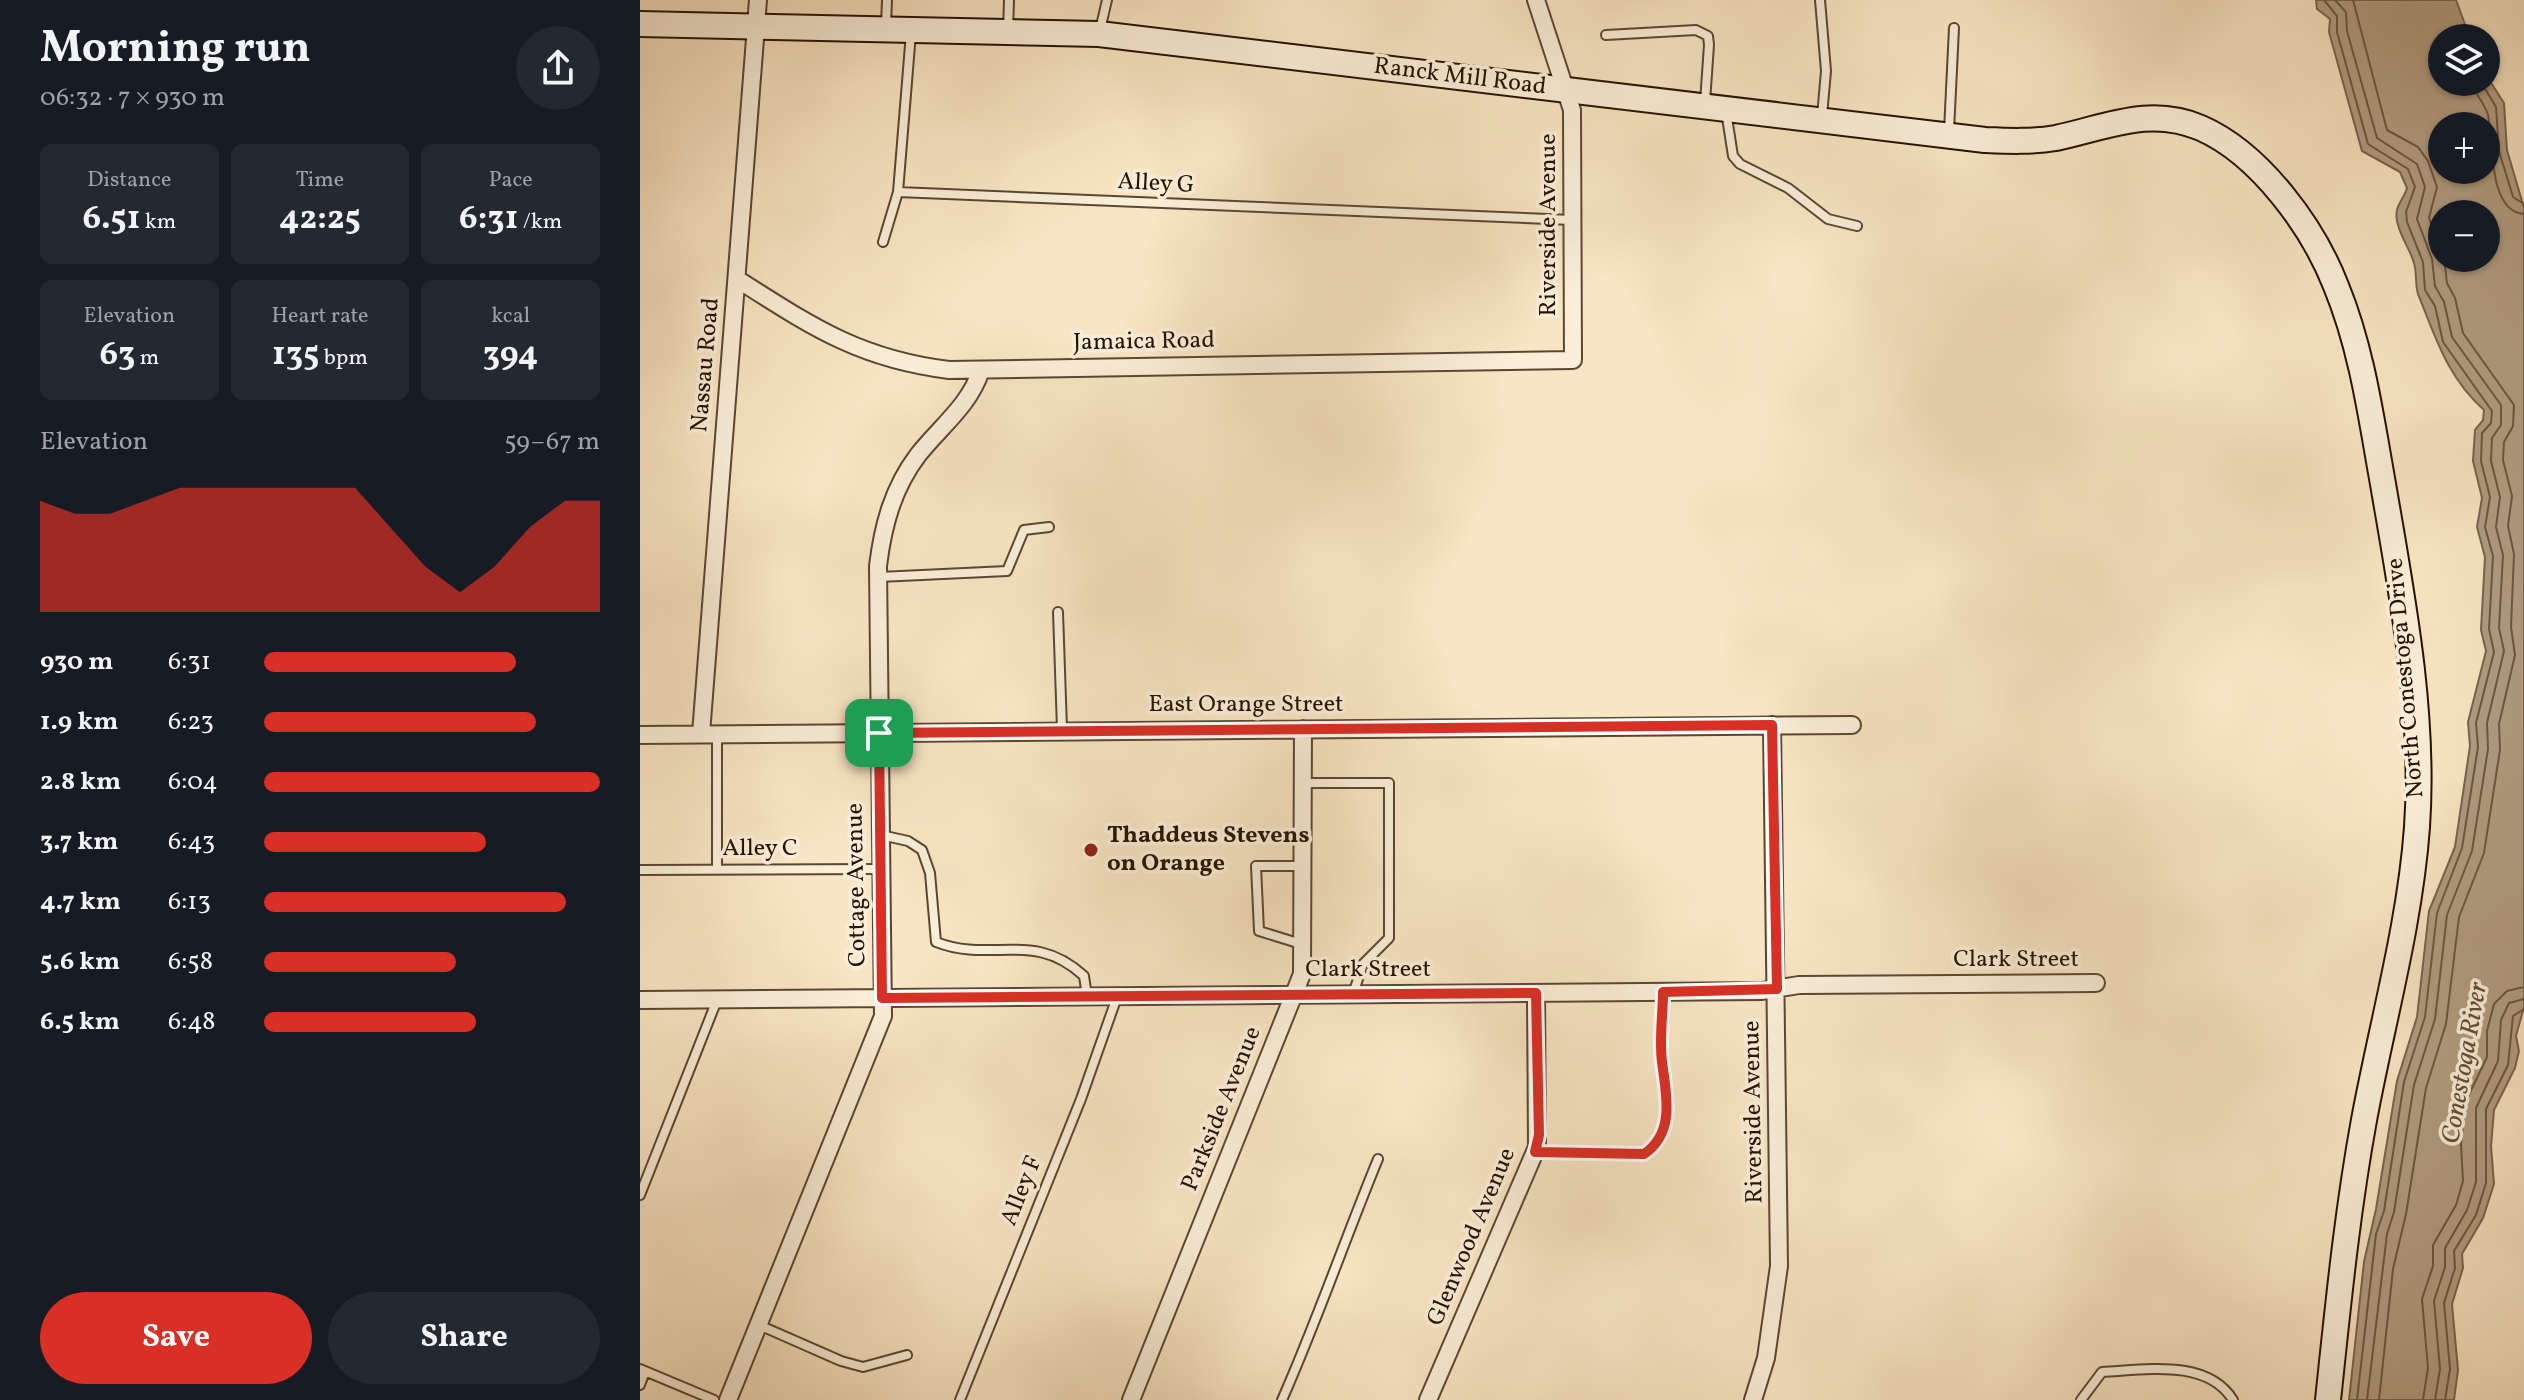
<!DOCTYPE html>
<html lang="en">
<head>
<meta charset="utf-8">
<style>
	:root { --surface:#171b24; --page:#242831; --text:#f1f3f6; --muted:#9ea1a6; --accent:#d93025 }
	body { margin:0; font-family:Vollkorn,serif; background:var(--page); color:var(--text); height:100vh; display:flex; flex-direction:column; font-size:30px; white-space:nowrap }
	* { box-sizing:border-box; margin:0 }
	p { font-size:26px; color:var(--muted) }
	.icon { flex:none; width:44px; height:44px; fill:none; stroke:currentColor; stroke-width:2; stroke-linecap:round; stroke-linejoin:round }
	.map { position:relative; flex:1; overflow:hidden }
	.side { display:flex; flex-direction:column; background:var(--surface); width:640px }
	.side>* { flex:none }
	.controls { position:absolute; left:1788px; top:24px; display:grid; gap:16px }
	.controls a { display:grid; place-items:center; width:72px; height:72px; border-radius:50%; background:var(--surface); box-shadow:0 2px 6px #0004; font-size:40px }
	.pin { position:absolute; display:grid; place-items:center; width:68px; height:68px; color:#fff; margin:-34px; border-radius:16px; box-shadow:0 4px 12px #0006 }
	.round { display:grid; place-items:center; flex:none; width:84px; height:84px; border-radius:42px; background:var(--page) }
	.summary { display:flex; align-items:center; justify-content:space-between; height:136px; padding:0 40px }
	h1 { font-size:44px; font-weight:700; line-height:60px }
	.metrics { display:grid; grid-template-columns:repeat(3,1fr); gap:12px; height:136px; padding:8px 40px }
	.metrics div { display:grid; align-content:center; border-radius:12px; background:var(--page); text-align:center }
	.metrics b { font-size:34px; font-weight:700 }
	.metrics small { font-size:22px; font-weight:400 }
	.metrics p { font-size:22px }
	.chart { height:224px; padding:16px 40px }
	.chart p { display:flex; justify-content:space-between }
	.chart svg { width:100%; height:144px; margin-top:8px; fill:var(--accent); opacity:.7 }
	.cta { display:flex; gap:16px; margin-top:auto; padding:16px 40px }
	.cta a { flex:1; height:92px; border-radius:48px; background:var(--accent); color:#fff; font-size:32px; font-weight:700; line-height:92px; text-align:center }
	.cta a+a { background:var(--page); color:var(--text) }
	ul { padding:0 40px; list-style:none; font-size:26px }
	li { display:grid; grid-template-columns:128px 96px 1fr; align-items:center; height:60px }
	li i { height:20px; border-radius:10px; background:var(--accent) }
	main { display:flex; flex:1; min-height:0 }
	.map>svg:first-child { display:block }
	.water { fill:#b19d81; stroke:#79654d; stroke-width:2; fill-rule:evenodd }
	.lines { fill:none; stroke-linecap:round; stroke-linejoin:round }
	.shore { stroke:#6c5840; stroke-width:2 }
	.lane-casing { stroke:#5a4731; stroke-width:12 }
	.street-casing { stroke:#5a4731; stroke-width:20 }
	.secondary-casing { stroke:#261200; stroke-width:28 }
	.lane { stroke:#faeed8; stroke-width:8 }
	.street { stroke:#faeed8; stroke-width:16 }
	.secondary { stroke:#faeed8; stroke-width:24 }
	.route-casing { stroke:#fff; stroke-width:16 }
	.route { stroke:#d93025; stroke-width:10 }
	.poi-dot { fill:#8f2418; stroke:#faeed8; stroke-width:3 }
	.labels { text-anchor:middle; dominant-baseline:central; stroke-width:7; stroke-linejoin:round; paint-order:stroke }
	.street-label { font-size:24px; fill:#261200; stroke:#faeed8 }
	.poi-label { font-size:24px; font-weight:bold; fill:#261200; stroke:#faeed8; text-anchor:start }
	.water-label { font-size:26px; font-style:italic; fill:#65513a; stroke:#faeed8 }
</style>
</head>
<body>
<main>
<section class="side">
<div class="summary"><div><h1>Morning run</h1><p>06:32 · 7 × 930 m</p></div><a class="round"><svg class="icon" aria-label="share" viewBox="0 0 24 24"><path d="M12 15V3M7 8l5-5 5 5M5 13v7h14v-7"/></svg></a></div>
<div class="metrics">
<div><p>Distance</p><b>6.51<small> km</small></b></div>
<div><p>Time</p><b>42:25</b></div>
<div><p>Pace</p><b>6:31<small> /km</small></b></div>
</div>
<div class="metrics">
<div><p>Elevation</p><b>63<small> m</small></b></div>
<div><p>Heart rate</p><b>135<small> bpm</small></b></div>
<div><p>kcal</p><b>394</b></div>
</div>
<div class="chart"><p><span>Elevation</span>59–67 m</p>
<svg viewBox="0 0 160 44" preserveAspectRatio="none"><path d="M0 44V10L10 14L20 14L30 10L40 6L50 6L60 6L70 6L80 6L90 6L100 18L110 30L120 38L130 30L140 18L150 10L160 10V44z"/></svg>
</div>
<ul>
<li><b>930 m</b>6:31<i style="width:75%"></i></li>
<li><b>1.9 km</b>6:23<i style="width:81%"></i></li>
<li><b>2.8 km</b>6:04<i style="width:100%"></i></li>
<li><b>3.7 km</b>6:43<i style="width:66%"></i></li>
<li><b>4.7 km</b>6:13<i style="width:90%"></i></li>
<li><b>5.6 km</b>6:58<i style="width:57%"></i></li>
<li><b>6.5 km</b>6:48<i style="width:63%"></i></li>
</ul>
<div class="cta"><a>Save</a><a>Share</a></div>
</section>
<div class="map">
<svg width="1884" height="1400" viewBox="0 0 1884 1400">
	<rect width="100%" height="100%" fill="#f8e5c3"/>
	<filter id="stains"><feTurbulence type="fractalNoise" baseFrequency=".0025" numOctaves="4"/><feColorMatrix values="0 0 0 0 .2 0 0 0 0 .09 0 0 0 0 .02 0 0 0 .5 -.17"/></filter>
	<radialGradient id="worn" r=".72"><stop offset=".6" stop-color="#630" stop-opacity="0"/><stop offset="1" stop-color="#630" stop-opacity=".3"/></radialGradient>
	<path class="water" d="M1676,0H1816L1830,38H1802V82H1846V75L1864,103L1867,150L1884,208V1007L1876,1036L1879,1051L1875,1068L1854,1110L1851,1146L1854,1184L1843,1218L1822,1254L1823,1268L1812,1304L1818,1370L1814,1400H1709L1724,1262L1736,1209L1757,1081L1777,1017L1789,911L1815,847L1830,746L1828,722L1846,651L1841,630L1845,557L1837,527L1842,498L1833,461L1835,430L1843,420L1844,410C1807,377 1796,338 1778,294C1775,284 1777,273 1774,263C1770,248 1753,226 1757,210C1759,202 1765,196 1767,188L1760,172L1722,151L1689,32L1690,19L1677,9ZM1802,126H1846V170H1802ZM1802,214H1846V258H1802Z"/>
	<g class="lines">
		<path class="shore" d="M1684,0L1697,16V32L1728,144L1768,169L1775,187L1766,212L1767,222L1783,262L1785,290L1795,306L1803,342L1852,411L1851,423L1842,433L1841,461L1850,497L1845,527L1853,556L1849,629L1854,652L1836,723L1838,747L1822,848L1797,913L1785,1017L1764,1082L1744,1211L1736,1234L1717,1400
			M1695,0L1706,12L1707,31L1737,138L1777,164L1785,187L1777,219L1792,259L1795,286L1804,302L1812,337L1861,405V425L1852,438L1851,461L1860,497L1856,527L1863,555L1859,628L1864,651L1847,723L1848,749L1832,851L1807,915L1795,1019L1774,1085L1754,1212L1747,1234L1727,1400
			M1713,0L1747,130L1778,147L1788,161L1797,187L1789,218L1802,251
			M1830,82C1835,93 1845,104 1848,115C1853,140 1848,212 1884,214
			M1841,82L1856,107L1859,151L1873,197L1884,204
			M1739,1400L1753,1269L1766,1214L1786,1088L1806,1024L1819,917L1844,853L1860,750L1859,724L1875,655L1871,627L1874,554L1868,526L1872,496L1863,460L1864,442L1873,426L1874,405L1823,333L1815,298L1807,283L1804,258
			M1783,1400L1788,1368L1782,1299L1793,1266V1245L1816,1205L1823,1181L1821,1145L1825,1103L1847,1057V1031L1854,1004L1867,991L1884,987
			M1795,1400L1800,1369L1794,1301L1805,1267V1248L1827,1210L1836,1182V1108L1858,1061L1861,1020L1869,1003L1884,999
			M1805,1400L1810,1369L1804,1303L1815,1268L1814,1251L1836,1215L1846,1183V1109L1868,1065L1873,1016L1884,1009"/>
		<defs>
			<path id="lane" d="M1180,0L1186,71L1182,116
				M246,25L247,0
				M460,30L467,0
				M368,31L369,0
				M271,33L258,192L932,220
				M966,35L1056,30L1068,36L1069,45L1065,102
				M1086,111L1093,156L1100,164L1148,188L1188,219L1217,226
				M1309,131L1314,28
				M243,242L258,192
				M239,577L367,571L384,530L409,527
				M418,612L422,729
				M77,734V869
				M662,783H749V938L723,964L713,994
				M241,835L268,841L282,850L290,873L296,942C352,964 393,929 444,976L447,996
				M0,870L241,869
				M661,944L619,931L616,866H662
				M896,1152L1004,1154C1036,1132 1026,1094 1022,1062C1019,1040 1023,1015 1023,992
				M0,1195L77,1000
				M119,1325L201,1361L223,1367L267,1355
				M0,1369L74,1400
				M0,1385L5,1371
				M320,1400L441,1099L477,997
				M642,1400C677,1321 705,1239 738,1159
				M1441,1400L1462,1372C1504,1370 1567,1358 1593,1400"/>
			<path id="street" d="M97,279C171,326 219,359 309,370L933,360L932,110L896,0
				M61,734L118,0
				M0,735L1212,725
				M0,1000L1122,991L1159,985L1456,983
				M88,1400L243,1016L238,566C243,525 253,488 278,455C300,427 330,405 341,370
				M491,1400L662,974L663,729
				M788,1400L897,1147L896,993
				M1113,1400L1126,1358L1139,1266L1132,725"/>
			<path id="secondary" d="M0,24L459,34L1345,140C1369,141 1392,142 1416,138C1467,127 1510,106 1561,128C1620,154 1673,227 1696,286C1722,349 1731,417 1743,484C1762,595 1785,713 1777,827C1770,925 1742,1023 1724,1120C1707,1213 1698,1306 1688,1400"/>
		</defs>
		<use href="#lane" class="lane-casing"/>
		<use href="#street" class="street-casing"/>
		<use href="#secondary" class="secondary-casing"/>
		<use href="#lane" class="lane"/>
		<use href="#street" class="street"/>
		<use href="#secondary" class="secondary"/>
	</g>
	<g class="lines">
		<defs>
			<path id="route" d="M1132,725L1137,989L1023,992C1023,1014 1019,1039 1022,1062C1026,1094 1036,1132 1004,1154L895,1152L899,1135L896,993L242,998L239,733Z"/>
		</defs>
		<use href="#route" class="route-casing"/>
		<use href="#route" class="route"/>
	</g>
	<circle class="poi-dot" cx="451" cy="850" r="8"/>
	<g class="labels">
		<g class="street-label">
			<text transform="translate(820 77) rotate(7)">Ranck Mill Road</text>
			<text transform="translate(516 184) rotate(3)">Alley G</text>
			<text transform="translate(909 225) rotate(-90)">Riverside Avenue</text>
			<text transform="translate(504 342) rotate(-1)">Jamaica Road</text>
			<text transform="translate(66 365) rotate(-85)">Nassau Road</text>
			<text transform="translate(1766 678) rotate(-95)">North Conestoga Drive</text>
			<text x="606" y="705">East Orange Street</text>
			<text x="120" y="849">Alley C</text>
			<text transform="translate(217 885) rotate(-91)">Cottage Avenue</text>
			<text x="1376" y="960">Clark Street</text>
			<text x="728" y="970">Clark Street</text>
			<text transform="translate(582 1109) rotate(-68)">Parkside Avenue</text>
			<text transform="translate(1114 1112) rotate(-91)">Riverside Avenue</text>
			<text transform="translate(382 1191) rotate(-68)">Alley F</text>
			<text transform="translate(832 1237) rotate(-67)">Glenwood Avenue</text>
		</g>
		<g class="poi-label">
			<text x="467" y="836">Thaddeus Stevens<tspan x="467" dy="28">on Orange</tspan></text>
		</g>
		<g class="water-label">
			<text transform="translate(1825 1063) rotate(-80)">Conestoga River</text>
		</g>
	</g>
	<rect width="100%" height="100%" filter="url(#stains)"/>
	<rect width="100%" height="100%" fill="url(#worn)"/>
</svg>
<div class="controls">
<a><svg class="icon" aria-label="layers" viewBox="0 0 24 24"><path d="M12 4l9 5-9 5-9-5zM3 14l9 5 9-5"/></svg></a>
<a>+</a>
<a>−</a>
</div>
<div class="pin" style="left:239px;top:733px;background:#1e9e55"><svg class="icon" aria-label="arrive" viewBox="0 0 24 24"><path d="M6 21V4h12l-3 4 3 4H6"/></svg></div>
</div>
</main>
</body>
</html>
